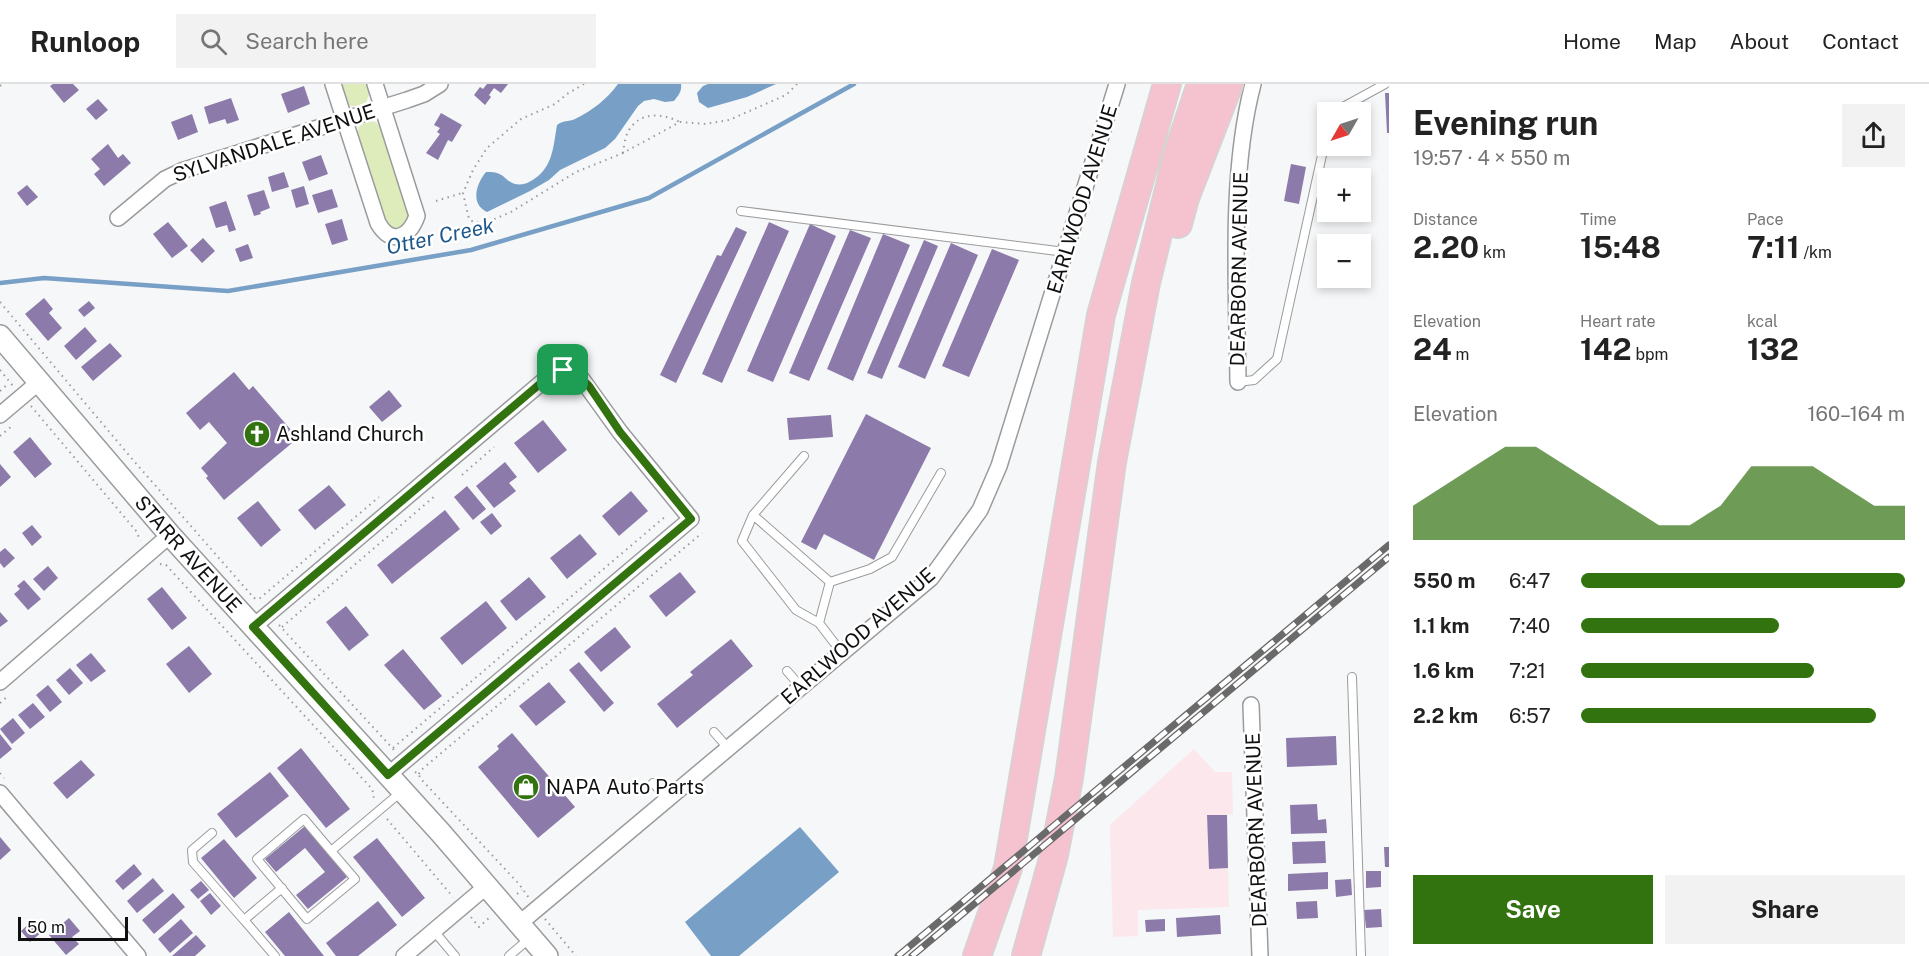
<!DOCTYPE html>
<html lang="en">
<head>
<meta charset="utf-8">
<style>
	:root { --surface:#fff; --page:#f2f2f2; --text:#222; --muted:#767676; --line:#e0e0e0; --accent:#327310 }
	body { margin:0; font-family:"Public Sans",sans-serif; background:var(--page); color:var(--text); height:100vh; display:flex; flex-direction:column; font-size:22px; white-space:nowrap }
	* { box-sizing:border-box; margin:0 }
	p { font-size:20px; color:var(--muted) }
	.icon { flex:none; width:33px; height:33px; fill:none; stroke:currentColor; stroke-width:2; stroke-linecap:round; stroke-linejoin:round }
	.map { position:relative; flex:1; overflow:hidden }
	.drawer { display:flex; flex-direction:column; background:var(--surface); width:540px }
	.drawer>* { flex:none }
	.needle { width:39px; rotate:231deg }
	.controls { position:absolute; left:1317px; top:18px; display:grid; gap:12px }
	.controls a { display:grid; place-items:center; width:54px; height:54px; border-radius:0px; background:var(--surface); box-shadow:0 3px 9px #0003; font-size:30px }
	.scale { position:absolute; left:18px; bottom:15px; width:110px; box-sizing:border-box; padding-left:6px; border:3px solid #101010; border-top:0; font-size:16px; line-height:21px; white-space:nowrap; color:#101010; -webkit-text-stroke:4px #fff; paint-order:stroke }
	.pin { position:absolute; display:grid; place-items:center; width:51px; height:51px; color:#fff; margin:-26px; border-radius:12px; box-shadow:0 3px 9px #0006 }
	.round { display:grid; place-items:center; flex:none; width:63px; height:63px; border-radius:0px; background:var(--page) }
	.summary { display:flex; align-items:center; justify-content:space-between; height:102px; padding:0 24px }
	h1 { font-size:33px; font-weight:700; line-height:45px }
	.stats { display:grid; grid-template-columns:repeat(3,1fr); gap:9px; height:102px; padding:6px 24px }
	.stats div { display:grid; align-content:center }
	.stats b { font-size:30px; font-weight:700 }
	.stats small { font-size:16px; font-weight:400 }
	.stats p { font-size:16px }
	.chart { height:168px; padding:12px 24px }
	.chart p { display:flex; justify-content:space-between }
	.chart svg { width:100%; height:108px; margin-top:6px; fill:var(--accent); opacity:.7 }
	.cta { display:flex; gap:12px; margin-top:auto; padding:12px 24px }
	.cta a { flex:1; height:69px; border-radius:0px; background:var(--accent); color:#fff; font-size:24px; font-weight:700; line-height:69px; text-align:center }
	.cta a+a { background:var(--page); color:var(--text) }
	ul { padding:0 24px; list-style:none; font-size:20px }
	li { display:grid; grid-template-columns:96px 72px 1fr; align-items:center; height:45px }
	li i { height:15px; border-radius:8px; background:var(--accent) }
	header { display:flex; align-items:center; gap:36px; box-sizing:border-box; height:84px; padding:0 30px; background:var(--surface); border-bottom:2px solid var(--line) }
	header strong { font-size:28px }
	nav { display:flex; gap:33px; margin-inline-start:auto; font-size:21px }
	.search { width:420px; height:54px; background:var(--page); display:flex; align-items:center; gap:15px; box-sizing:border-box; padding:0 21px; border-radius:0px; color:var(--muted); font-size:22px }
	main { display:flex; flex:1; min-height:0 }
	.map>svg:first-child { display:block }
	.industrial { fill:#fce7ec }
	.green { fill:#deecbb }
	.water { fill:#789fc6 }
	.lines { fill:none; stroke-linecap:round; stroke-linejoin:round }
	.stream { stroke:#789fc6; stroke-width:4.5 }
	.building { fill:#8c7baa }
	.service-casing { stroke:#9a9b9c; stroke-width:10 }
	.minor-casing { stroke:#9a9b9c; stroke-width:18 }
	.secondary-casing { stroke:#9a9b9c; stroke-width:24 }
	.motorway-casing { stroke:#d4d4d4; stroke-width:30 }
	.path { stroke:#9c9c9d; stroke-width:2; stroke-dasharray:1.5 4.5; stroke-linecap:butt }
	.service { stroke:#fff; stroke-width:8 }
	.minor { stroke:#fff; stroke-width:15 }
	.secondary { stroke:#fff; stroke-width:21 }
	.motorway { stroke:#f5c2d0; stroke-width:27 }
	.rail-casing { stroke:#6a6a6b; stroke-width:7 }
	.rail { stroke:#fff; stroke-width:4.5; stroke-dasharray:14; stroke-linecap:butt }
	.route-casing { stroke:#fff; stroke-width:12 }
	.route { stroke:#327310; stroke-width:8 }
	.labels { text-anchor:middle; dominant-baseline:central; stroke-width:5; stroke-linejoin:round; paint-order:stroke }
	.street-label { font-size:20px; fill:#101010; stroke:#fff }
	.poi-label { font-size:20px; fill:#101010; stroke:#fff; text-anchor:start }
	.water-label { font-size:21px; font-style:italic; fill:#1f588b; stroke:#fff }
</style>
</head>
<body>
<header>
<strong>Runloop</strong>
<div class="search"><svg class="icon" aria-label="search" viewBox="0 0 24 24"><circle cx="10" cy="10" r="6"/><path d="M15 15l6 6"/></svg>Search here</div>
<nav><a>Home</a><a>Map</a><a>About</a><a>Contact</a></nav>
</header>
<main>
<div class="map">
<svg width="1389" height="872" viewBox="0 0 1389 872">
	<rect width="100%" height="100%" fill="#f6f7f8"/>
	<path class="industrial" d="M1194,665L1215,688H1232L1233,730L1207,732L1209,784H1228L1229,823L1138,826V852L1113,853L1110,741Z"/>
	<path class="green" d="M340,0H368L370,7L366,19L361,22H350L345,16Z
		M370,37L376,38L383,48L409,132L402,148L386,144L356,50L360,41Z"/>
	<path class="water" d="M618,0H681C682,7 679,11 674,17L665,18L654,15L644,17L638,22L615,55L605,64L560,86L549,96L530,107L487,128C470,120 476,100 486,88C505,87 503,96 515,100C520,101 526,100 529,98C553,86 553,64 557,41C563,36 568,38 575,35C592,27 607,15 618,0Z
		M708,0H776L747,13L708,24L699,18L697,9L703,2Z
		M800,743L839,788L739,872H711L685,838Z"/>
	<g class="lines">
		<path class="stream" d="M0,199L44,194L228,207L471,166L649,114L854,0"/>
	</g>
	<path class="building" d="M53,0H73L79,6L64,19L50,2Z
		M487,0H508L501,9L494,4L489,11L491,13L485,21L474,11L480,3L483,5Z
		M304,2L310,20L288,29L281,10Z
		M1385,9H1389V49H1387Z
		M231,14L239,36L227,40L225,35L209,40L204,23Z
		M98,15L108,26L96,36L86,25Z
		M441,29L462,41L452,58L448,56L438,76L426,69L440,50L437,48L440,44L434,41Z
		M192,30L198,48L178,56L171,38Z
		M108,60L118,74L123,70L131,79L104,102L94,90L100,85L91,75Z
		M321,71L328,90L309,97L302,78Z
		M1291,80L1306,83L1299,120L1284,117Z
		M284,88L289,103L272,108L268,93Z
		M27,101L38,113L27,122L17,109Z
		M304,102L309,120L296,124L291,106Z
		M332,105L338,123L318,129L312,111Z
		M264,106L270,124L260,128L261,130L254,132L247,111Z
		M226,117L236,146L229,148L227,141L216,144L209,123Z
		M342,135L348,156L332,161L325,140Z
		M168,138L188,162L172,174L153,150Z
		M769,138L789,147L722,299L702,290Z
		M810,140L836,152L773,298L747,287Z
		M736,143L747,148L676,299L660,291L717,171L721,172Z
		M850,146L871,154L809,297L789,289Z
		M883,150L910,161L853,297L827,285Z
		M203,154L215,167L202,179L190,166Z
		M924,156L938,162L882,295L867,289Z
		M951,159L978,171L925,295L898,283Z
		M248,160L253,174L240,178L235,165Z
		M992,165L1019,176L969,293L942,282Z
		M44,214L53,225L49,229L62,244L48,257L25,230Z
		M89,217L95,224L84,233L78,226Z
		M85,243L97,257L76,276L64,262Z
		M110,259L122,272L93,297L81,283Z
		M234,288L249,306L253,302L298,354L224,416L206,394L208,392L201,384L227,359L209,338L200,346L186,329Z
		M389,306L402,322L382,338L369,323Z
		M866,330L931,364L874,476L824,450L816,466L801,458Z
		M831,331L833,353L789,356L787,334Z
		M543,336L567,366L538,389L514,359Z
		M30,353L52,380L35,394L13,368Z
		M505,378L517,393L509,399L516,407L494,424L476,402Z
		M0,380L11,393L0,403Z
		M329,401L346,421L315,446L298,426Z
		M467,402L486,425L473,436L454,413Z
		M631,407L648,427L619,452L602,432Z
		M258,417L281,446L261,463L237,434Z
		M445,426L460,445L392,500L377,481Z
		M492,429L502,442L491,451L480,438Z
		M32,441L42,453L32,462L22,449Z
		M580,450L597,470L567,495L550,474Z
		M5,464L15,474L4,484L0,479V468Z
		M48,482L58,494L44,507L33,495Z
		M680,488L696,508L666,533L649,512Z
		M529,493L546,513L516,537L500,517Z
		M24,496L41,515L28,526L14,510L20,505L17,502Z
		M162,503L187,534L172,546L147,515Z
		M486,517L507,544L462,581L440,554Z
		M346,522L369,551L349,567L326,538Z
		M0,528L8,537L0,543Z
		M615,543L631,563L601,588L584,568Z
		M731,555L753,582L677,644L657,620L693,591L690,588Z
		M189,562L212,590L189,609L166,580Z
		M403,565L442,612L424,626L384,581Z
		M91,569L106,587L91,598L76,581Z
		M579,578L614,619L604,628L569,586Z
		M70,584L83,599L69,611L56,596Z
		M549,598L566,618L536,642L519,622Z
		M48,601L62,618L50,628L36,611Z
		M33,619L45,633L30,645L18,631Z
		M13,634L25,649L12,660L0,645Z
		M512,649L575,723L538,754L478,683L499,665L497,662Z
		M0,650L12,665L0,675Z
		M1336,652L1337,681L1287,683L1286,654Z
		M301,664L350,725L326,744L277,684Z
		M81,676L95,691L67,715L53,699Z
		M270,688L289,712L236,754L217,730Z
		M1317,720L1318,736L1326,735L1327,749L1291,750L1290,721Z
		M1207,731H1227L1228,784L1209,785Z
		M305,742L347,793L308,825L296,811L325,788L305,764L276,788L265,775Z
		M0,753L11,766L0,776Z
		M377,754L425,814L402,833L353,773Z
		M224,755L257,794L234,814L201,774Z
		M1325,757L1326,779L1293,780L1292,758Z
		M1384,763H1389V783H1385Z
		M134,780L142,790L123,806L115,797Z
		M1366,787H1381V803L1366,804Z
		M1328,788V805L1288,807V790Z
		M153,794L164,807L137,829L127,817Z
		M1351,795L1352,811L1336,813L1335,796Z
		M201,797L209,806L198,815L190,806Z
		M173,809L185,823L154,850L142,836Z
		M210,809L221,822L211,831L200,817Z
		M378,817L397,841L358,872H336L326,859Z
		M1317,817L1318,834L1297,835L1296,818Z
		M1381,825L1382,843L1366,844L1364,826Z
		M289,828L324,872H285L265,848Z
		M1220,831L1221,850L1177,853L1176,834Z
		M69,834L80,847L72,853L79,860L66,871L49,851Z
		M181,835L193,849L170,869L158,855Z
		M1165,835V847L1146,848L1145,836Z
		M32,837L42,848L30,858L21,847Z
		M196,851L206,862L195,872H172Z"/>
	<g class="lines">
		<defs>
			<path id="service" d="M1334,28L1385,0
				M741,127L1065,168
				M1238,298L1254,296L1277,275L1328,44
				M804,372L753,431L742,457L796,526L819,539L842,569
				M753,431L830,498
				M819,539L830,498L870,485L892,473L941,389
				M787,587L801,603
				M1352,593L1361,872
				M714,648L728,664
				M653,699L668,715
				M212,749L192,766L193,778L244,836
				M331,767L355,795L307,835L257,775L304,735L331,767L401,708
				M434,847L455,872
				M275,872L244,836L282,804
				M509,872L530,854"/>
			<path id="minor" d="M333,0L378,139C391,162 409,154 417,132L375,0
				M118,134L165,95L184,86L407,16L424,10L440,0
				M1238,298C1237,204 1229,91 1253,0
				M0,331L39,298
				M253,543L554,288L563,286L581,294L620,348L691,435L388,691
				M0,598L170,451
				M1251,621L1260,872
				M0,709L138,872
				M520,839L931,494L980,426L999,382L1117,0
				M404,872L488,801"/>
			<g id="secondary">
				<path id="s1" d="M0,252L170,451L440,748L547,872"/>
			</g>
			<path id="motorway" d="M1178,140L1185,114L1229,0
				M977,872L1008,784L1101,231L1167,0
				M1026,872L1054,771L1069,694L1112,378L1146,199L1177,72L1201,0"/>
		</defs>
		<use href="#service" class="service-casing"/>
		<use href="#minor" class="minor-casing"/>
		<use href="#secondary" class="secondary-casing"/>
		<use href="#motorway" class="motorway-casing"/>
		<path class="path" d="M584,0L567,10L555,20L521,35L487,64L473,86L463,109L469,135L475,139L490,137L511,128L576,88L623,69L680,38L706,40L729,36L786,11L797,0
			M0,2L2,0
			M623,69C624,62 625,52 629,46C642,26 663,30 680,38
			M436,117L462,109
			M0,218L133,376L254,514L259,515L379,413
			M0,286L13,302
			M0,307L9,299
			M31,322L137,448L140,457
			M0,352L12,342
			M462,391L494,363
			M160,480L166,481L372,705L374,712L372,717
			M279,541L395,667
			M282,543L436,411
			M0,619L9,611
			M393,664L667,431
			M415,688L419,690L420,694L519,800L529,814
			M0,689L4,694
			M419,690L420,687L702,449
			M387,735L453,813
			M517,810L522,806
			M471,833L479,843L490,833
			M545,835L576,872"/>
		<use href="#service" class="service"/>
		<use href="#minor" class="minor"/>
		<use href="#secondary" class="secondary"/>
		<use href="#motorway" class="motorway"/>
		<defs>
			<path id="rail" d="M898,872L1389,461
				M912,872L1389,473"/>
		</defs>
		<use href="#rail" class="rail-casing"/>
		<use href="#rail" class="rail"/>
	</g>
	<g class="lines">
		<defs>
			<path id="route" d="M563,286L581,294L589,302L620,348L691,435L388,691L253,543L548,293L554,288Z"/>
		</defs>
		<use href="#route" class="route-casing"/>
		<use href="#route" class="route"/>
	</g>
	<defs>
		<symbol id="church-disc" viewBox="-11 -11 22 22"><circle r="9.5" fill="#327310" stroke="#fff"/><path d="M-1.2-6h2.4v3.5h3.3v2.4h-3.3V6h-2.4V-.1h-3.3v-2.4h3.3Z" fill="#fff"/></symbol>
		<symbol id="shop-disc" viewBox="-11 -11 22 22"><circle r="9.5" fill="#327310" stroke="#fff"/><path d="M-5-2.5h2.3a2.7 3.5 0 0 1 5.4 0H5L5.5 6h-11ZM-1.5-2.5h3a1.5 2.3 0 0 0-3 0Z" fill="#fff"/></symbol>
	</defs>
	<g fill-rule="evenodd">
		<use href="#church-disc" x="242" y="335" width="30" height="30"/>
		<use href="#shop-disc" x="511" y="688" width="30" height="30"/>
	</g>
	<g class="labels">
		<g class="street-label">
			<text transform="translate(274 59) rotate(-18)">SYLVANDALE AVENUE</text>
			<text transform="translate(1082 115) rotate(-73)">EARLWOOD AVENUE</text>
			<text transform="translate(1239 185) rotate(-89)">DEARBORN AVENUE</text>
			<text stroke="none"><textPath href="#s1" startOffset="288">STARR AVENUE</textPath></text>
			<text transform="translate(858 552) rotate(-41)">EARLWOOD AVENUE</text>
			<text transform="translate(1256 746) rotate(-92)">DEARBORN AVENUE</text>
		</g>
		<g class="poi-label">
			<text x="276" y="350">Ashland Church</text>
			<text x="546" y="703">NAPA Auto Parts</text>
		</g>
		<g class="water-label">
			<text transform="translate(440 152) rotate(-12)">Otter Creek</text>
		</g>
	</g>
</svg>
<div class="controls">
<a><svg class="needle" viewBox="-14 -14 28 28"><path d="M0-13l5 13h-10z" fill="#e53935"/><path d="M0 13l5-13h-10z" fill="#767676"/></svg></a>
<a>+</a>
<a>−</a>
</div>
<div class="scale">50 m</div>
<div class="pin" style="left:563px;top:286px;background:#1e9e55"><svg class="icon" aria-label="arrive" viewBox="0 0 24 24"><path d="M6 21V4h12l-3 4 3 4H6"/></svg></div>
</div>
<section class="drawer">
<div class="summary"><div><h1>Evening run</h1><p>19:57 · 4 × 550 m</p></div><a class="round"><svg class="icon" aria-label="share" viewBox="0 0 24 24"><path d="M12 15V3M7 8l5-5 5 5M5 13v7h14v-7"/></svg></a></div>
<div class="stats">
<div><p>Distance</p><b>2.20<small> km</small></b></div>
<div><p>Time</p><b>15:48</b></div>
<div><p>Pace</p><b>7:11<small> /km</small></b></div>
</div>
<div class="stats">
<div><p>Elevation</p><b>24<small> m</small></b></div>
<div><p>Heart rate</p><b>142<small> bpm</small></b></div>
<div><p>kcal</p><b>132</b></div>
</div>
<div class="chart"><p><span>Elevation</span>160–164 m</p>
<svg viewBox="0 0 160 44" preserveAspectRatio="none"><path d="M0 44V30L10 22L20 14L30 6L40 6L50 14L60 22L70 30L80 38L90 38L100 30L110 14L120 14L130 14L140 22L150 30L160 30V44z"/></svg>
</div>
<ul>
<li><b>550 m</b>6:47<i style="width:100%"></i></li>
<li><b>1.1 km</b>7:40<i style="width:61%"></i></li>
<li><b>1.6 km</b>7:21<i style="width:72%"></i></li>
<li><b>2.2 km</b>6:57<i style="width:91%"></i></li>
</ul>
<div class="cta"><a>Save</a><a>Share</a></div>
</section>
</main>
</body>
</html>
